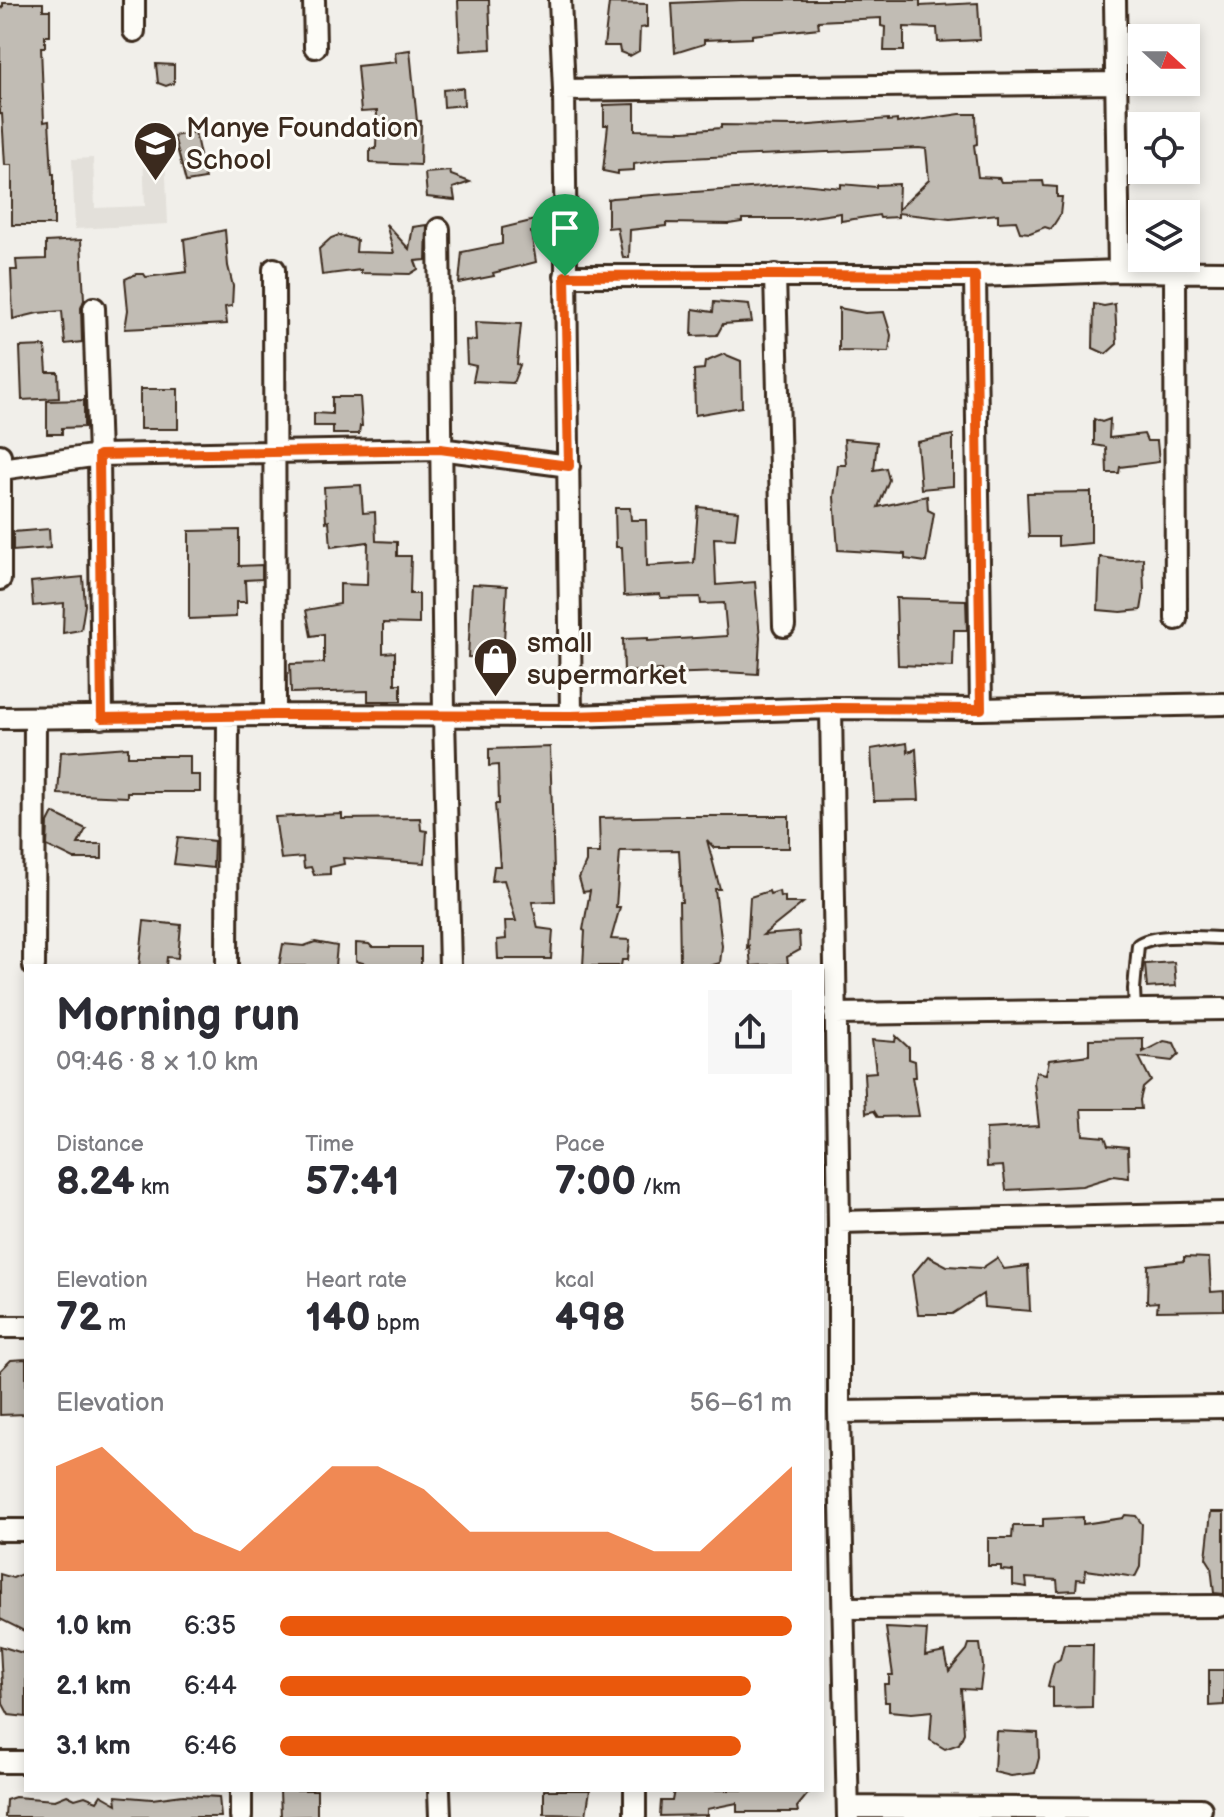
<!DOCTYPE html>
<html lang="en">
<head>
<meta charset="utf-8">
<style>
	:root { --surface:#fff; --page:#f7f7f7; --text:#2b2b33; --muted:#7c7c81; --accent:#ea580c }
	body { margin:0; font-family:"Balsamiq Sans",sans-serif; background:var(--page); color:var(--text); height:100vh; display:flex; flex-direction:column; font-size:30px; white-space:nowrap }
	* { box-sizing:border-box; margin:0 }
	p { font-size:26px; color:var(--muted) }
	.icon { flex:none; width:44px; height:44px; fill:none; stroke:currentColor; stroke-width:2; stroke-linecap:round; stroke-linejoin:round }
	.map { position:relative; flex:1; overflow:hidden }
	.panel { position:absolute; left:24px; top:964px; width:800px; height:828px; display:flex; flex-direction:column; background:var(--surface); border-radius:0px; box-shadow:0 4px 12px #0003 }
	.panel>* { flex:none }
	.needle { width:52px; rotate:111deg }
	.buttons { position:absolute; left:1128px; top:24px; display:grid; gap:16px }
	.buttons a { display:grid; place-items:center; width:72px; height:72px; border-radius:0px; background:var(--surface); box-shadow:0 4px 12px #0003; font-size:40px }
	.pin { position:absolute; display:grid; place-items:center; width:68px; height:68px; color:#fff; margin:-82px -34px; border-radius:50% 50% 50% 0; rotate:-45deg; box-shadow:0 0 8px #0007 }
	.pin .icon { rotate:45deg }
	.round { display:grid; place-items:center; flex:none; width:84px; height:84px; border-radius:0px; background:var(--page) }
	.overview { display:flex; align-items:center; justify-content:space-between; height:136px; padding:0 32px }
	h1 { font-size:44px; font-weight:800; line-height:60px }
	.stats { display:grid; grid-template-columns:repeat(3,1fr); gap:12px; height:136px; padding:8px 32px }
	.stats div { display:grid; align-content:center }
	.stats b { font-size:40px; font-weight:800 }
	.stats small { font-size:22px; font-weight:400 }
	.stats p { font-size:22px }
	.chart { height:224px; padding:16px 32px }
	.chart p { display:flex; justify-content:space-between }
	.chart svg { width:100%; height:144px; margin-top:8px; fill:var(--accent); opacity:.7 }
	ul { padding:0 32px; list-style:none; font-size:26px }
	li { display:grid; grid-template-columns:128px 96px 1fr; align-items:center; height:60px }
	li i { height:20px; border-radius:10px; background:var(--accent) }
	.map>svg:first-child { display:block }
	.built { fill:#e3e0da }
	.building { fill:#c1bcb4; stroke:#3b2a1e; stroke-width:2 }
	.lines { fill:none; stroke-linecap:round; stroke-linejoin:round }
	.service-casing { stroke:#3b2a1e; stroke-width:16 }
	.minor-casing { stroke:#3b2a1e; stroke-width:26 }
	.service { stroke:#fdfcf7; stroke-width:10 }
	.minor { stroke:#fdfcf7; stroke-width:20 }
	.route-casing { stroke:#fff; stroke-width:16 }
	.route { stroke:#ea580c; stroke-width:10 }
	.labels { text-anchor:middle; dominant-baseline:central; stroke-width:6; stroke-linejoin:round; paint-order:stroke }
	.poi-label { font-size:28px; fill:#3b2a1e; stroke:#fdfcf7; text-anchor:start }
</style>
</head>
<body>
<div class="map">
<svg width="1224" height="1817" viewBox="0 0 1224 1817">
	<rect width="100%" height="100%" fill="#f1efea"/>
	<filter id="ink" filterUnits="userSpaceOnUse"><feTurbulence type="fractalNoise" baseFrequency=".0125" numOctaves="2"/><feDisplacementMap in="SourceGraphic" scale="16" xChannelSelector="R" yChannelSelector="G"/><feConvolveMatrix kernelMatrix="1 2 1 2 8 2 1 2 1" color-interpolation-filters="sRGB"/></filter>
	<g filter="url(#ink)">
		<path class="built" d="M165,153L168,224L75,229L72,159L93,158L95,208L145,206L143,154Z"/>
		<path class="building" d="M458,0H489L491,49L460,51Z
			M741,0H920V6L978,3L980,40L938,42L937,28L904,27V51H884L885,27L881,26V18L818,21L819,28L752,35V38L704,40V44L675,53L672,3Z
			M3,3H43V10H50V36H45V47H41L44,122L49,121L52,174H54V225H12V165H5L2,114H0V7L3,8Z
			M609,3L647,4V27L640,28L639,51L630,56L620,52L619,46H604Z
			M410,50L417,121H421L420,165L370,163V149H376L377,111L361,112L357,66L396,62L395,52Z
			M156,64L174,65V83L166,86L158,83Z
			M463,88L464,105L444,107L443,90Z
			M635,104V130L684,131L721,128V125L797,126L888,119V121L897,120V123L960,114H976L977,144L974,145L978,177L999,178L1001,182L1043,181L1044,186L1057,187V197H1062L1060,215L1051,229L1045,227L1030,233L1020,232L1016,221L998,222V214L950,219L898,213V217L880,218L879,215L841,221V213L799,219H742V222L729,224L666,223V226L630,230L629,258H623L617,227L608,228V199L612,198L802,184L841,188V184L876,187V185L899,184L898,210L929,180L926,149L919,148L666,159L634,164V170L618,171V174L603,171L608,125H604V105Z
			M195,132L205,179L186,182L174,136Z
			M450,171L451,175L470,182L453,188L455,200L427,197L425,173Z
			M552,216L553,233L531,232L536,262L493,273L494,276L459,283L462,252L502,244V228Z
			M386,224L409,249L413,227L427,225L426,260L415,261L418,269L410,274L361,273V270L322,275L319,249L331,238L339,235L357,240L356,252L394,253Z
			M225,230L228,266L233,286L232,306L225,307L227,324L125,329L128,310L125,279L136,274H144L146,277L187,272L184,239Z
			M81,240L84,300L81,308L82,342L65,344L62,311L38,313L13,319L11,270H17L16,260L46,259V242Z
			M714,302L749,305L752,322L723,324L717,335L692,336L693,309L713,312Z
			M1094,304L1104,306L1115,304L1117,344L1106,354L1093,348Z
			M839,308L865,313L884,312L891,335L889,352L839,351Z
			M475,322L521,324L517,364L520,365L513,383L473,381L476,366L467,364L466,340L476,341Z
			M45,346L47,372H58L59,398L22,400L20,347Z
			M724,354L741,361L742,407L695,415L694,370L704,369L705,362Z
			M140,389H178V429H140Z
			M332,397H360L362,426H360L359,434H333V426H314V413L332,414Z
			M84,400V427L62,428V434H47V401Z
			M1094,419L1102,422L1110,419L1109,438L1144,434L1147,441H1157L1159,462L1120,467L1119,473H1107L1106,447L1094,445Z
			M953,435V486L921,489L917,442Z
			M844,439L877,442L874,470L886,468L889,480L878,507L927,496L928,510L934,513L926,562L905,559V554L838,550L834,497L838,465H846Z
			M361,485L363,513L375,512L376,541L397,542V556H411L410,594H419V624L383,623V653L395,652V684H401V701H368V691L291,693L290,664L324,663V634L311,636L306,610L340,604V584L367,585L368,542L331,547L329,521L326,522L324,487Z
			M1091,492V543L1058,546V537H1029L1027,493Z
			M698,507L738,511L735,539L714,538L716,585L755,582L760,637L758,674L724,672L661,674V670L624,672L623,639L648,638V641L727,636L724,603L701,604L700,597L661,598L660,594L624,596L622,547H616L615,508H630L631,520H646L647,566L694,563Z
			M49,529L50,548L13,551V532Z
			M239,530V566L262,565V579L245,580L246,602H236V617L189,619V531Z
			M1100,557L1120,560L1143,558L1144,592L1141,610L1121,612L1098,610Z
			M83,577L85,605L81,630L63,633L64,603L33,606L31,582Z
			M472,584L507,586L503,659L468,657Z
			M896,598L966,600L967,630H954L953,667L898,665Z
			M907,743L908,752L916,749L919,800L874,801L871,749Z
			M128,747V756H190V775H200V792H127V797L58,794L61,752Z
			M550,747L555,901L532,902L538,928L553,930L551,959H498L497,940L506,939L505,921H516L504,880L492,881L494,866H500L495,804H499L498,765L489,766V749Z
			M53,813L86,829L78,844H102V859H74L47,846L48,823Z
			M342,814V819L420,818L421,830L427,831L425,863L343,858L344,864L330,867V874L314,875L311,867L304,868L303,857L281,859L275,817Z
			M676,816H789V848H714L707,840L720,889H715L722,946L720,963L709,966H686L680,961L679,902H682L679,850L620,851L616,907H620L611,939L630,940L628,960H622L621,966H583L585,931L583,930L590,891L583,892L579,878L586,862V853H600L599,818Z
			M178,837L214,841L213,868L174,864Z
			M769,891L770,894L779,891L780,897L785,896V903H803L763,935L799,932L800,950L787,957L788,964L751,966L749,946L747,948L750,897Z
			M144,921L181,925L178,958L167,957L166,966H139Z
			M315,942L337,946L335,966H279L283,944L304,946Z
			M356,943L369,944L372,947H421V966H373L356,961Z
			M1174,962L1176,986L1147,988L1145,964Z
			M896,1036L909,1048V1059L915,1061L916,1077H912L919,1116L878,1117L874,1111L866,1113L864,1073L876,1072L872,1040L895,1042Z
			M1143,1038V1052L1164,1041L1174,1043L1179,1054L1172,1061L1139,1057L1151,1081L1143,1088L1140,1100L1141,1109H1081L1083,1135L1105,1137L1108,1145L1128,1147L1129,1178L1114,1176L1082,1186L1006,1190L1003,1166L987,1167L986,1129L1039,1126L1034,1082L1036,1072L1046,1074L1049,1060L1089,1055V1039Z
			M928,1256L947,1266L982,1268L997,1258L1004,1269L1028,1266L1030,1311L984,1307L983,1294L952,1314H918L912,1275Z
			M1184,1257L1209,1258L1211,1292L1224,1291V1310L1157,1311L1158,1302L1147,1303L1148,1265L1184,1261Z
			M26,1359V1414L0,1415V1371L11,1360Z
			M1211,1512H1224V1594L1214,1593L1211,1566L1206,1558Z
			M1125,1515L1136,1516L1142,1524L1140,1567L1135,1577L1086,1570L1085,1580L1077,1579L1076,1590L1058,1591L1057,1580L1026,1578L1027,1587L1013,1585V1571L1001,1570V1566H988V1538H1012L1013,1526H1043V1519L1083,1517V1524L1123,1518Z
			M26,1572V1632L0,1619V1574L13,1578Z
			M886,1628L927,1630L925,1656L945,1652L949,1671L967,1650L969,1644H980L983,1666L980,1690L961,1689L964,1733L959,1744L945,1749L930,1740L932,1711L912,1713L889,1711V1702H885L884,1684H889V1675H893Z
			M1064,1644H1093L1092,1707L1053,1708V1688L1048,1686L1054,1663L1060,1659Z
			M0,1646L26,1654V1717L9,1715L3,1704Z
			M1209,1670H1224V1705L1209,1706Z
			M996,1731L1038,1733L1039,1758L1035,1773L1011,1776L994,1772Z
			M280,1790H317V1816L281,1817Z
			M544,1790H590L586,1815L544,1814Z
			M674,1790H811L797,1807L798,1812H737V1803L707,1809V1815L660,1816L661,1801H672Z
			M67,1795L75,1799L85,1796L97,1801L101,1795L117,1804L116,1796L152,1799L183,1795L219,1797L221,1817H5L6,1800L15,1797L55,1800Z"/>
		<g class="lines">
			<defs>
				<path id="service" d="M1135,1010L1134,989L1138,945C1154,932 1203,938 1224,938"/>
				<path id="minor" d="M134,0V31
					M314,0L315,47
					M560,0L564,90L571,716
					M1115,0L1119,271
					M564,90L1116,83
					M439,229L444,716L450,966
					M274,269L275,715
					M1175,272L1176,619
					M775,275L784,626
					M565,276H975L1119,271L1224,272
					M975,276L981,709
					M94,308L99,455L102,718
					M0,455V579
					M1,469L99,455L440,449L569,466
					M831,708L839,1222V1412L848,1817
					M0,718L275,715L571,716L831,708L981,709L1224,704
					M34,966L35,718
					M227,966L228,716
					M835,1014L1224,1009
					M839,1222L1224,1213
					M0,1327H26
					M839,1412L1224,1407
					M0,1530H26
					M844,1608L1219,1606
					M0,1762H26
					M241,1790V1817
					M439,1790L440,1817
					M635,1790V1817
					M848,1807L1201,1809"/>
			</defs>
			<use href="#service" class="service-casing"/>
			<use href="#minor" class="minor-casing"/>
			<use href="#service" class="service"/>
			<use href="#minor" class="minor"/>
		</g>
	</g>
	<g class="lines" filter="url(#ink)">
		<defs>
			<path id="route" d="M775,275L975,276L981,709L831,708L571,716L275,715L102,718L99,455L440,449L569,466L565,276Z"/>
		</defs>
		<use href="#route" class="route-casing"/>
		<use href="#route" class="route"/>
	</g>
	<defs>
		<symbol id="school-pin" viewBox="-11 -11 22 30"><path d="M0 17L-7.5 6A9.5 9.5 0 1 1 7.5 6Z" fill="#3b2a1e" stroke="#fdfcf7"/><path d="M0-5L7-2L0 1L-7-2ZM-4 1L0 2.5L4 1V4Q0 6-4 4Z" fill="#fff"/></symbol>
		<symbol id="shop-pin" viewBox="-11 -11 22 30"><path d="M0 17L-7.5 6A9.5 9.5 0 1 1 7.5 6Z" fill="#3b2a1e" stroke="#fdfcf7"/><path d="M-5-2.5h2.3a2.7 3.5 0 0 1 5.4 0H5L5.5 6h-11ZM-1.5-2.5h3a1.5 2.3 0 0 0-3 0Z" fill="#fff"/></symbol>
	</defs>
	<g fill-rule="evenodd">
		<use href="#school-pin" x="130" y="118" width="51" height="69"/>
		<use href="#shop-pin" x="470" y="634" width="51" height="69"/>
	</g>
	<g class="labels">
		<g class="poi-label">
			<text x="186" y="128">Manye Foundation<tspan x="186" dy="32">School</tspan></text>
			<text x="527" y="643">small<tspan x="527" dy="32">supermarket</tspan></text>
		</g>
	</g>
</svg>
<div class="buttons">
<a><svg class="needle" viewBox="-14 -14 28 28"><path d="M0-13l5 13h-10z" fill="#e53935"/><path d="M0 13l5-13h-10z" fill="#7c7c81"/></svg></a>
<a><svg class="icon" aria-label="locate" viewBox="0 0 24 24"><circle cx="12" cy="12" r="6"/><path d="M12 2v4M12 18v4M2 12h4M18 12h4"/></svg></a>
<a><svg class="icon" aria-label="layers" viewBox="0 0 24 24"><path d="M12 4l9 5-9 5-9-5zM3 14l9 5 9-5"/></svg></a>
</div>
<div class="pin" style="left:565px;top:276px;background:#1e9e55"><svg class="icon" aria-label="arrive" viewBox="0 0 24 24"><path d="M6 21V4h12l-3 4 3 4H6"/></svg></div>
<section class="panel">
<div class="overview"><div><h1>Morning run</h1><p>09:46 · 8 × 1.0 km</p></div><a class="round"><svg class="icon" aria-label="share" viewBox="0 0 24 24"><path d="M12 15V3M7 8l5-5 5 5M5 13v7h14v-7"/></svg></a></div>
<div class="stats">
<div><p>Distance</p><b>8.24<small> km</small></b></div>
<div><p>Time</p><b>57:41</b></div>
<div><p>Pace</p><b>7:00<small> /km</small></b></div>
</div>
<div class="stats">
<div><p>Elevation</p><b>72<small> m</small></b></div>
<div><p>Heart rate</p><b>140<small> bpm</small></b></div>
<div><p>kcal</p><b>498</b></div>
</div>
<div class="chart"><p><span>Elevation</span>56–61 m</p>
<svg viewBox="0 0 160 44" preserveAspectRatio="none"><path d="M0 44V12L10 6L20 19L30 32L40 38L50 25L60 12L70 12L80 19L90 32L100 32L110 32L120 32L130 38L140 38L150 25L160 12V44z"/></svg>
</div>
<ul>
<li><b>1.0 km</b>6:35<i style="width:100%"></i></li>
<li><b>2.1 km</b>6:44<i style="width:92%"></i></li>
<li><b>3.1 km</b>6:46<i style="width:90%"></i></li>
</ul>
</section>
</div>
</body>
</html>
